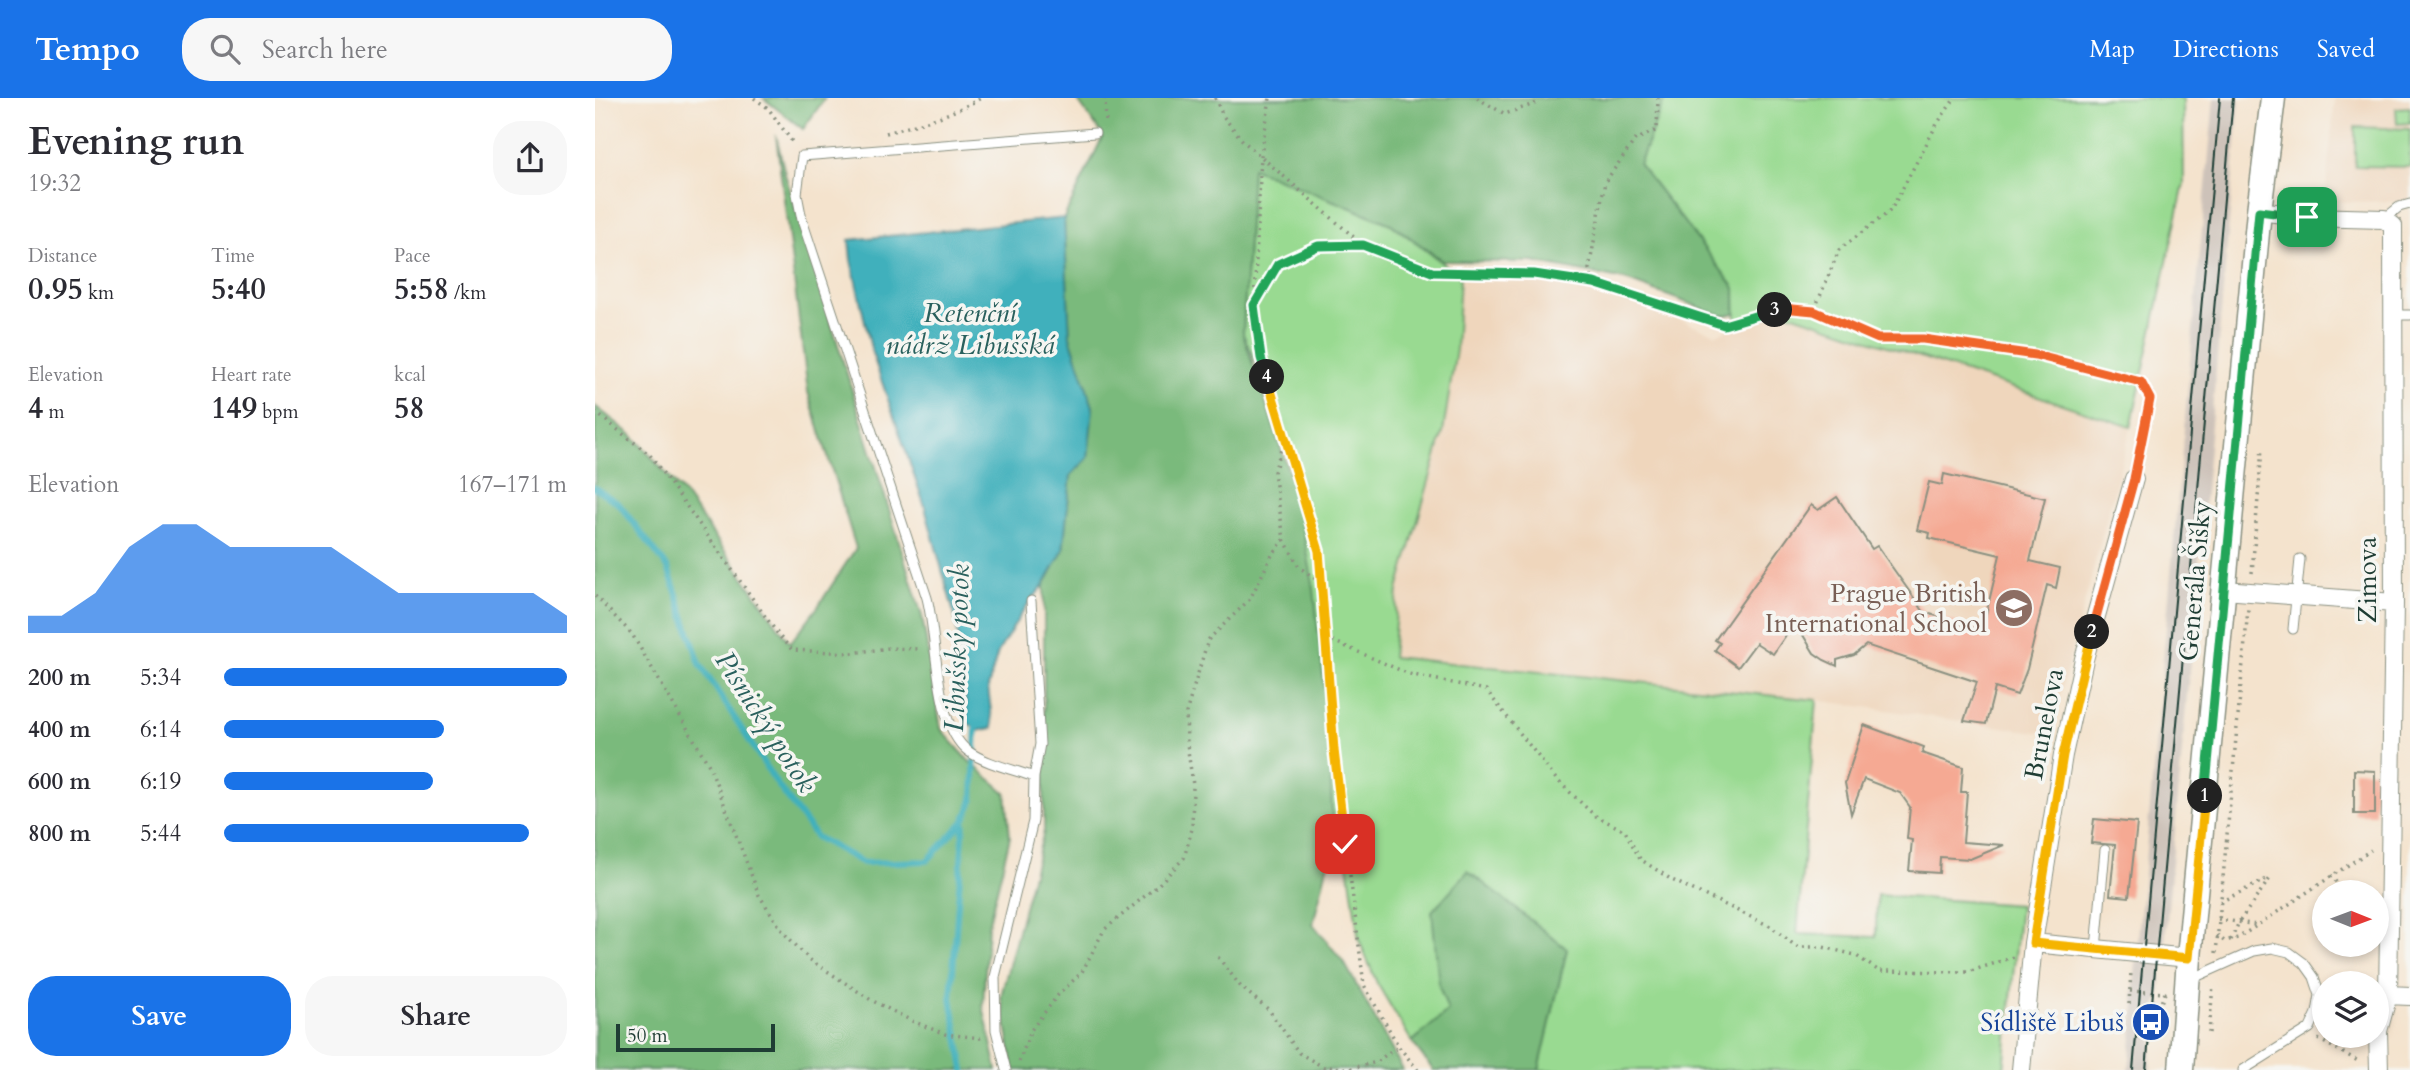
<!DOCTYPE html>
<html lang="en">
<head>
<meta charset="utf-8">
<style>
	:root { --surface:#fff; --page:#f7f7f7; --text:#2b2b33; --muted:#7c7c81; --accent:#1a73e8 }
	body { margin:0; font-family:Cardo,serif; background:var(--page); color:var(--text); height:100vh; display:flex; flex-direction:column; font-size:26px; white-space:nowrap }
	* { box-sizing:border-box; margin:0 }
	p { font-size:23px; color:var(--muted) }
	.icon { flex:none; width:38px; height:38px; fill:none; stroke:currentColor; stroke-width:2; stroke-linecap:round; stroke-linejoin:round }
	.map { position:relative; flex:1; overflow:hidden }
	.drawer { display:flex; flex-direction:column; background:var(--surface); width:595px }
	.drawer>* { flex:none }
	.needle { width:46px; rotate:91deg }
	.fabs { position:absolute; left:1717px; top:782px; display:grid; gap:14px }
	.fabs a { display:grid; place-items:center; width:77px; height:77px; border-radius:50%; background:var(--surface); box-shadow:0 4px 10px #0003; font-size:35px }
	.scale { position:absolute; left:21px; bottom:18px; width:159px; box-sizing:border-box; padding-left:7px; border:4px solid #1f3d34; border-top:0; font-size:19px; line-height:24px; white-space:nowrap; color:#1f3d34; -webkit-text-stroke:5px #f6f6f2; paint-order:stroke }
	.pin { position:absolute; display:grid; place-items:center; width:60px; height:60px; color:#fff; margin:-30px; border-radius:14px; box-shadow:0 4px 10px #0006 }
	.km { position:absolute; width:35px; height:35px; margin:-18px; border-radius:50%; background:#222; color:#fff; font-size:19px; line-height:35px; text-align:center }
	.round { display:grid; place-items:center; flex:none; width:74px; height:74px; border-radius:28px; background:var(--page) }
	.headline { display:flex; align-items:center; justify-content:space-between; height:119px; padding:0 28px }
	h1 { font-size:38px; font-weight:800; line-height:52px }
	.metrics { display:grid; grid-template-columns:repeat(3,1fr); gap:10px; height:119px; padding:7px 28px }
	.metrics div { display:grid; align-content:center }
	.metrics b { font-size:30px; font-weight:800 }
	.metrics small { font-size:19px; font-weight:400 }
	.metrics p { font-size:19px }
	.chart { height:196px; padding:14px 28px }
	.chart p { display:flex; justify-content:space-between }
	.chart svg { width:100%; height:126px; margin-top:7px; fill:var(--accent); opacity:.7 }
	.cta { display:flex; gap:14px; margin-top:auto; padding:14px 28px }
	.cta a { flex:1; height:80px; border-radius:28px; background:var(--accent); color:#fff; font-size:28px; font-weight:800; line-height:80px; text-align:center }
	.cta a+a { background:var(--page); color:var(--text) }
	ul { padding:0 28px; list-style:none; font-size:23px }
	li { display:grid; grid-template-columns:112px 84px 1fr; align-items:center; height:52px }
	li i { height:18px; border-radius:9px; background:var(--accent) }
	header { display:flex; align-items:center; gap:42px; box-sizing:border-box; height:98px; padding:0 35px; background:var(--accent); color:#fff }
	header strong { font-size:33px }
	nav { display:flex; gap:38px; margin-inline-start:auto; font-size:24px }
	.search { width:490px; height:63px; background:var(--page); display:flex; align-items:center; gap:18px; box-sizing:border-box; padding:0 24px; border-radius:28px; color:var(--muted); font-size:26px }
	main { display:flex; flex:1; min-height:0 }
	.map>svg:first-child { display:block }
	.built { fill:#efd6bc }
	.industrial { fill:#cdc2b9 }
	.green { fill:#99da91; stroke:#5c8c62; stroke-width:2 }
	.forest { fill:#7aba7b; stroke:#4c7c58; stroke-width:2 }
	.water { fill:#41b0bc; stroke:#307678; stroke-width:2 }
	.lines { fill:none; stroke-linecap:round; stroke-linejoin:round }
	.stream { stroke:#41b0bc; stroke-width:6 }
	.building { fill:#f5a993 }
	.service-casing { stroke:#8a9080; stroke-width:11 }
	.minor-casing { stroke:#8a9080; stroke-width:20 }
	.secondary-casing { stroke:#8a9080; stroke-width:27 }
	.path { stroke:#8a9080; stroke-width:3.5; stroke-dasharray:2 5; stroke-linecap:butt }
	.service { stroke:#fff; stroke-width:9 }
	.minor { stroke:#fff; stroke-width:18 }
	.secondary { stroke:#fff; stroke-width:24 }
	.tram { stroke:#1f3d34; stroke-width:2 }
	.split-1-casing { stroke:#fff; stroke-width:14 }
	.split-2-casing { stroke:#fff; stroke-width:14 }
	.split-3-casing { stroke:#fff; stroke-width:14 }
	.split-4-casing { stroke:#fff; stroke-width:14 }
	.split-5-casing { stroke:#fff; stroke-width:14 }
	.split-1 { stroke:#22a559; stroke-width:9 }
	.split-2 { stroke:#f5b400; stroke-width:9 }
	.split-3 { stroke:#f0652b; stroke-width:9 }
	.split-4 { stroke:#22a559; stroke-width:9 }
	.split-5 { stroke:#f5b400; stroke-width:9 }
	.labels { text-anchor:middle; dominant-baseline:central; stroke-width:7; stroke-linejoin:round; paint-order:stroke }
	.street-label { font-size:26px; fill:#1f3d34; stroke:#f6f6f2 }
	.education-label { font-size:26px; fill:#785e54; stroke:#f6f6f2; text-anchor:end }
	.transit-label { font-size:26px; fill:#164399; stroke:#f6f6f2; text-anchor:end }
	.water-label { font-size:28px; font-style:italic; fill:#29605d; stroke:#f6f6f2 }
</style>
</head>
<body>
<header>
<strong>Tempo</strong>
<div class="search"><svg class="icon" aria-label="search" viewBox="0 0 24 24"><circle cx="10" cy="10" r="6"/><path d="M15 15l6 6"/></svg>Search here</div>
<nav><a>Map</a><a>Directions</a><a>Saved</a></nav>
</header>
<main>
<section class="drawer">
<div class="headline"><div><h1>Evening run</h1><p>19:32</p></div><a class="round"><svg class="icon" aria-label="share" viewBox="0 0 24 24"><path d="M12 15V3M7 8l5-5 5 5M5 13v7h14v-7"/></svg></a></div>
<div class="metrics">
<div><p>Distance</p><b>0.95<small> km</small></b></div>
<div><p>Time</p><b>5:40</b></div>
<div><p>Pace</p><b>5:58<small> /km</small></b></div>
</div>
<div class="metrics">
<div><p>Elevation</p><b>4<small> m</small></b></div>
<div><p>Heart rate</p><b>149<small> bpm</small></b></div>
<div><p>kcal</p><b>58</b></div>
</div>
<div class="chart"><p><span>Elevation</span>167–171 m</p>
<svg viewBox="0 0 160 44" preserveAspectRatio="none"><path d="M0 44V38L10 38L20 30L30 14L40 6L50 6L60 14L70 14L80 14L90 14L100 22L110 30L120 30L130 30L140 30L150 30L160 38V44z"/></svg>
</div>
<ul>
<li><b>200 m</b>5:34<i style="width:100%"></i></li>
<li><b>400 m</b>6:14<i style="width:64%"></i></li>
<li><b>600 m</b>6:19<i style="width:61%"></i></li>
<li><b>800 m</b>5:44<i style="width:89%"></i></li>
</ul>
<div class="cta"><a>Save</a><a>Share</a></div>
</section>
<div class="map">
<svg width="1815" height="972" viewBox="0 0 1815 972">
	<rect width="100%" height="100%" fill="#f6f6f2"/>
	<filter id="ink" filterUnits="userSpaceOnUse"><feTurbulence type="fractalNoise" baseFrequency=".0143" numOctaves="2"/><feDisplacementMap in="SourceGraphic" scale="14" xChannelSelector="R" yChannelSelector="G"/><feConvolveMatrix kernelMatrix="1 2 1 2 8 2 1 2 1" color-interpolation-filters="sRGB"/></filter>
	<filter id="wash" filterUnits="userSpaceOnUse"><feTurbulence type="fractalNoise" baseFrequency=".00686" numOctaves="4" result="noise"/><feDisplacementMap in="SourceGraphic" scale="28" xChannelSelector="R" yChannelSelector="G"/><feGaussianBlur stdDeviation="1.57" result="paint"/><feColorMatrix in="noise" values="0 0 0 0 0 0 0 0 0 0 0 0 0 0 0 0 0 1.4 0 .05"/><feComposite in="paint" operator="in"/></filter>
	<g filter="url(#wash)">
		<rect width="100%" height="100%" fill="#f4e3cd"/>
		<path class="built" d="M1740,0H1815V103L1742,104L1731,89Z
			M865,178L1007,190L1121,236L1186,213L1536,329L1455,636L1222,602L797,559L803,492L848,334L861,252Z"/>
		<path class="industrial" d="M1619,0H1645L1565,900L1561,908L1555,972H1534L1540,907L1538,897Z"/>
		<path class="green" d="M1070,0H1588L1589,86L1536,329L1187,213L1141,229L1140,190L1044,66Z
			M1815,9V25L1802,26L1801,10Z
			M1760,29L1815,31V69L1760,68Z
			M657,69L796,126L865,178L861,252L848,334L803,492L797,559L1222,602L1202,836L1281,839L1282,797L1425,807L1409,972H944L972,851L844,888L854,913L817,944L782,885L764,842L753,766L738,745L734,634L702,397L684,316L648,236Z"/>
		<path class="forest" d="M168,0H230L208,31Z
			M481,0H1070L1044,66L1140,190V215L1128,218L1030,182L938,164L848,163L796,126L657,70L648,236L702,399L719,491L734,634L738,745L718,826L750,866L808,972H419L406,898L449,733V487L468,453L476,377L493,360L498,309L475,239L469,120L508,38Z
			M181,37L190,76L327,518L346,631L374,663L411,695L415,739L393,828L388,908L402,972H0V308L37,337L90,397L195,545L222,510L261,450L213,294Z
			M873,773L972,851L944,972H838L817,944L853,913L844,888L837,813Z"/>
		<path class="water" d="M469,120L475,239L498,309L493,360L476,377L468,453L449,487L430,510L403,554L393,589L398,630L383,633L373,625L361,523L329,406L277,255L256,162L254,142Z"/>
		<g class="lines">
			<path class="stream" d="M0,390L24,406L73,470L105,566L182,686L221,739L268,765L332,763L368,724
				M369,972L356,900L369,723L378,702L381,624"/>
		</g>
		<g id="blocks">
			<path class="building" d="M1349,376L1450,400L1435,463L1465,470L1461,490L1452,487L1432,571L1422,597L1400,590L1391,626L1369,623L1382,584L1271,547L1259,557L1242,562V568L1229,562L1219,555L1200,524L1178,556L1161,545L1143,569L1120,552L1125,545L1120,542L1216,407L1223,412L1242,399L1277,451L1282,448L1329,514L1387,533L1405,457L1334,440L1335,435L1322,432L1334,384L1347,387Z
				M1269,627L1329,649L1327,655L1368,669L1366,694H1372L1368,744L1409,747L1375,761L1345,759L1344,775L1314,773L1317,742L1312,741L1315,709L1305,695L1269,681L1256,716L1250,685Z
				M1759,672L1780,673V716H1759Z
				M1499,721L1542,725L1534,799L1515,797L1520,747L1496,745Z"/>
		</g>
	</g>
	<g filter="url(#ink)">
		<use href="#blocks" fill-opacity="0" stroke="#8a9080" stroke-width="2"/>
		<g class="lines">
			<defs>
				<path id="service" d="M1789,121L1804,109L1815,106
					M1798,217H1815
					M436,503L445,646L439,679
					M1698,531L1705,461
					M1501,851L1510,752
					M1594,882L1659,853L1677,850L1694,854L1709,865L1719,879L1725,897L1722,915L1715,930L1648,972
					M411,972L401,932L400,879L438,723L439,679C420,672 389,665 373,653C339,627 343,542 332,500L207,122L202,96L207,58L500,35"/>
				<path id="minor" d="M1664,113L1712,119L1789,121L1798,128L1799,505L1793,897L1783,933L1784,972
					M1629,492L1799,505
					M1438,845L1594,860
					M1793,897L1815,898
					M1426,972L1438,845L1468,657L1489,561L1539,381"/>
				<path id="secondary" d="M1586,972L1594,860L1664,113L1678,0"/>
			</defs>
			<use href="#service" class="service-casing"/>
			<use href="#minor" class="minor-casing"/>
			<use href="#secondary" class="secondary-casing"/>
			<path class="path" d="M159,0L173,10L198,45
				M510,0L511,26
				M620,0L628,18L648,43L768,147L837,174L939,176L999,185L1129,227L1187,210L1219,213L1244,152L1296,112L1342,26L1360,0
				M882,0L910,16L942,5V0
				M291,35C324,26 356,17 386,0
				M765,147L723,148L683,166L659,207L666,260L724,453L739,652L769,887L804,949L823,972
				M999,185L994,171L1010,84L1040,42L1062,32L1063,0
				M659,205L666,58L675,0
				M1219,213L1283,241H1328L1440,257L1546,284L1555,301L1542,365
				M0,314L55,357L185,539L197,552L256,555L294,550L324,551
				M690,339L679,374L689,441L704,469L726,485
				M1657,475L1667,350
				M0,498L37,536L115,669L164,797L188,834L214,861L276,902L317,923L350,936L385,940L388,939
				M731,540L814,576L891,592L961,681L999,717L1030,733L1045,761L1077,782L1175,828L1202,849H1228L1260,857L1284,873L1373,874L1419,859
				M1736,777L1748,794
				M1625,804L1674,780
				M1623,821L1662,827
				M1622,837L1629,843L1643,840L1776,752
				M1636,842L1644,824L1676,779
				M1621,855L1653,511
				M623,859L646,889L674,912L704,955L728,969L757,970L782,964L797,952L804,950
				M1535,893L1570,895L1564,909
				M1534,906L1536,873
				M1614,935L1618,887
				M1723,941L1765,964
				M424,964L436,932L463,897L487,874L509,832L562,788L589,760L597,731L598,687L592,646L591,615L613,542L655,501L676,459L689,441"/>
			<use href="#service" class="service"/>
			<use href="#minor" class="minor"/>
			<use href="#secondary" class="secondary"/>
			<path class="tram" d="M1538,972L1625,0
				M1551,972L1638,0"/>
		</g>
	</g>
	<g class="lines" filter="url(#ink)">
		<defs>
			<path id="split-1" d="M1610,698L1664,113L1712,119"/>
			<path id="split-2" d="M1497,534L1468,657L1438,845L1594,860L1610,698"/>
			<path id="split-3" d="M1180,212L1187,210L1219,213L1283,241H1328L1440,257L1546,284L1555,301L1539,381L1497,534"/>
			<path id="split-4" d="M672,279L666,260L659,207L683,166L723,148L768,147L837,174L939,176L999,185L1129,227L1180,212"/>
			<path id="split-5" d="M672,279L724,453L739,652L750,746"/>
		</defs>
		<use href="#split-1" class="split-1-casing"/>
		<use href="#split-2" class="split-2-casing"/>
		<use href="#split-3" class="split-3-casing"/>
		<use href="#split-4" class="split-4-casing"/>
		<use href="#split-5" class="split-5-casing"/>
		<use href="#split-1" class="split-1"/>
		<use href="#split-2" class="split-2"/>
		<use href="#split-3" class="split-3"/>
		<use href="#split-4" class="split-4"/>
		<use href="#split-5" class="split-5"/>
	</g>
	<defs>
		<symbol id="university-disc" viewBox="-11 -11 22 22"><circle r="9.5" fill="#8d6e63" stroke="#f6f6f2"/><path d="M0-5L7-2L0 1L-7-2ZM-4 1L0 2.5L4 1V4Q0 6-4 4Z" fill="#fff"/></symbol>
		<symbol id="bus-disc" viewBox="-11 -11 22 22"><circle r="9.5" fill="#1a4fb4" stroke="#f6f6f2"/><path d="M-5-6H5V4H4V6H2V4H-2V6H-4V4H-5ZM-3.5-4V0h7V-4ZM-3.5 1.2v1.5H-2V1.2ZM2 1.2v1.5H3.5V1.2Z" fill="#fff"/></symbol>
	</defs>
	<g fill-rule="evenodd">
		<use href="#university-disc" x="1397" y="488" width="44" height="44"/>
		<use href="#bus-disc" x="1534" y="902" width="44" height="44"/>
	</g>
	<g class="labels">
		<g class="street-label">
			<text transform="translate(1772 482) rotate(-90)">Zimova</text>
			<text transform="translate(1600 483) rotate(-85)">Generála Šišky</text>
			<text transform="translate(1449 626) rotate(-79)">Brunelova</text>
		</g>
		<g class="education-label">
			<text x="1392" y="495">Prague British<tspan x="1392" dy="30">International School</tspan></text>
		</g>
		<g class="transit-label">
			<text x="1529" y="924">Sídliště Libuš</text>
		</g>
		<g class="water-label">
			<text x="375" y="215">Retenční<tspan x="375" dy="32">nádrž Libušská</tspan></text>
			<text transform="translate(362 550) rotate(-88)">Libušský potok</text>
			<text transform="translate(171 624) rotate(57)">Písnický potok</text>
		</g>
	</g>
</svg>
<div class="fabs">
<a><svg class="needle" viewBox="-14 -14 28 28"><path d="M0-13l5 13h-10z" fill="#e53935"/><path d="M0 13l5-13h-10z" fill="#7c7c81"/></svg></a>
<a><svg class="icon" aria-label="layers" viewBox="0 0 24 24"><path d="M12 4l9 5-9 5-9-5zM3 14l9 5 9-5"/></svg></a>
</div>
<div class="scale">50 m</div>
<div class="pin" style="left:1712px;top:119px;background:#1e9e55"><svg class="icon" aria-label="arrive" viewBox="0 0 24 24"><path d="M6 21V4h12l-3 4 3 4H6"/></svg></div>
<div class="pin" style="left:750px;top:746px;background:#d93025"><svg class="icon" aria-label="check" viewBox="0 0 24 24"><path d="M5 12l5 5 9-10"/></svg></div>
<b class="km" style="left:1610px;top:698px">1</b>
<b class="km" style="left:1497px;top:534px">2</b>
<b class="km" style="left:1180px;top:212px">3</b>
<b class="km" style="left:672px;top:279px">4</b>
</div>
</main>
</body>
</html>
